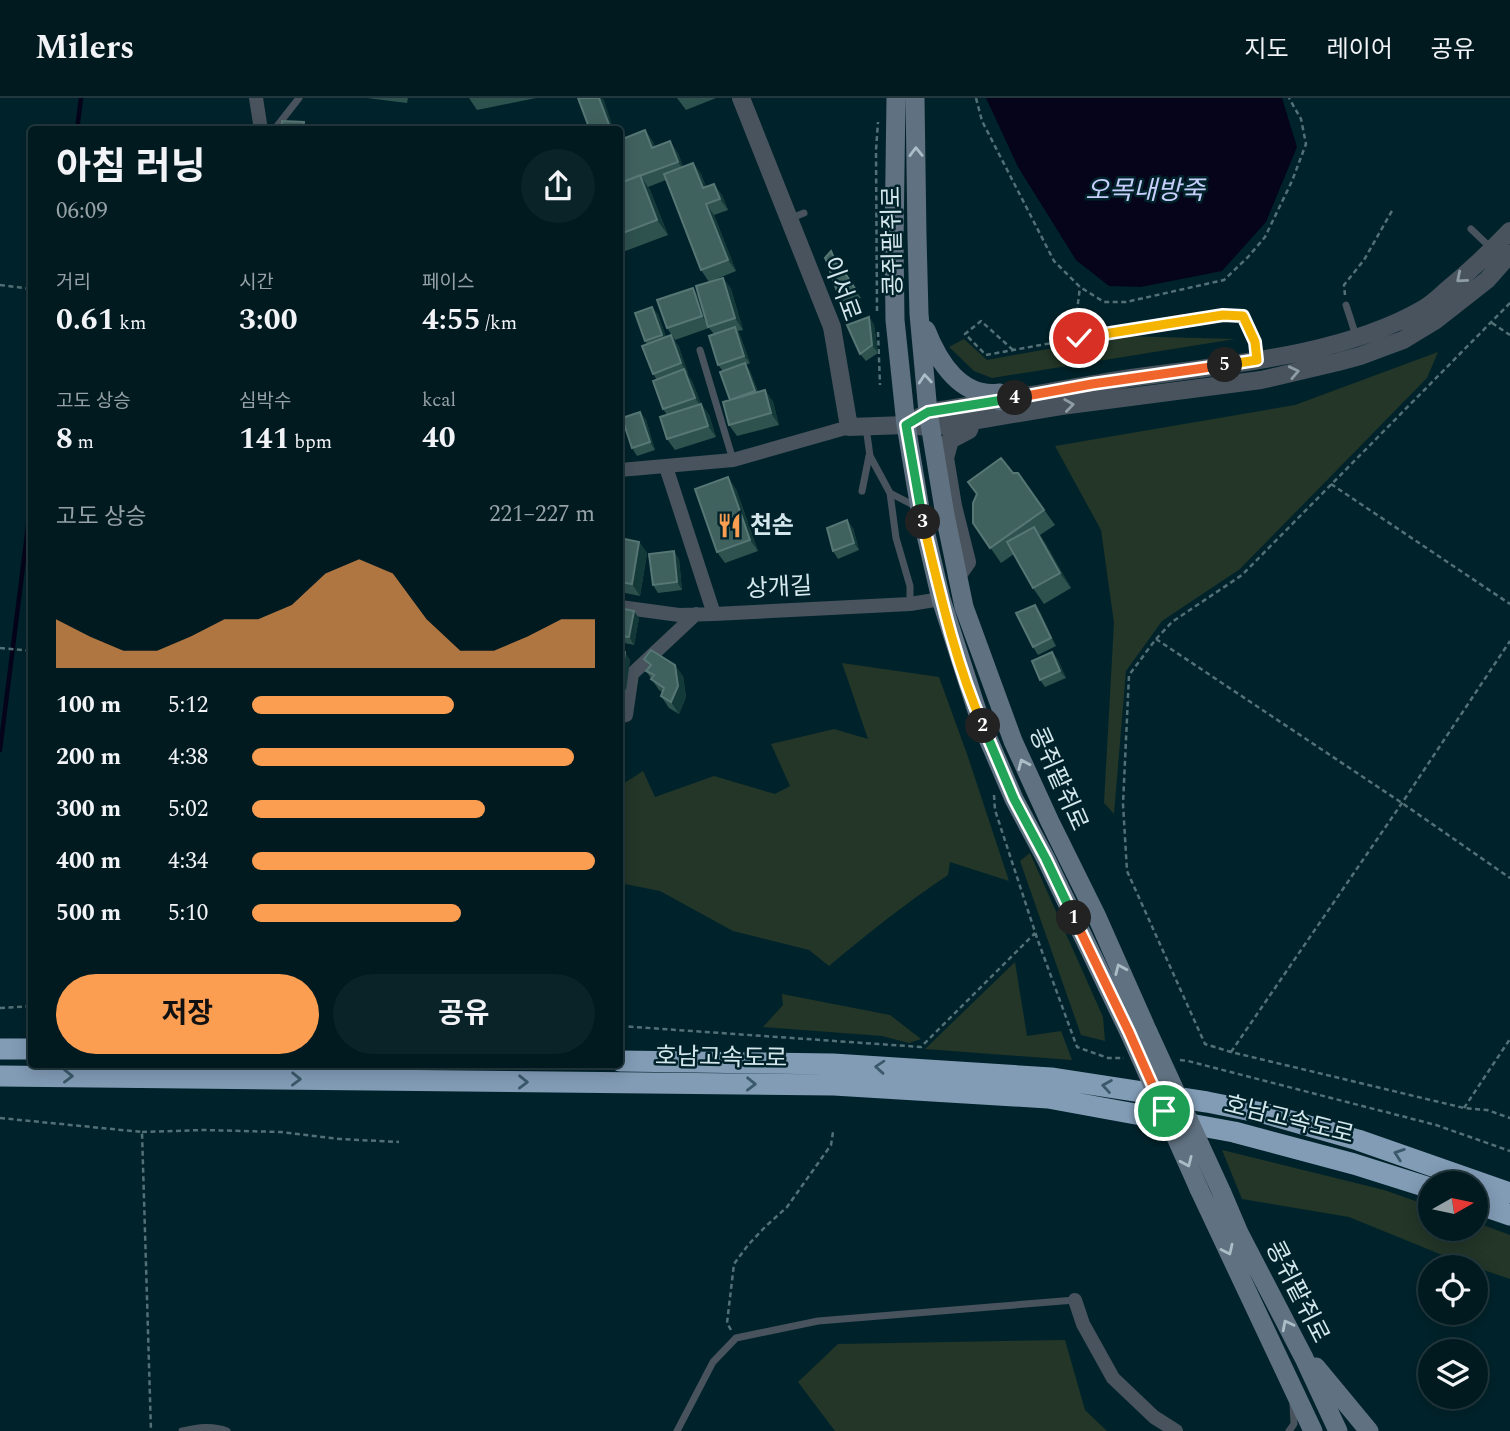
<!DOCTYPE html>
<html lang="ko">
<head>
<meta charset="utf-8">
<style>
	:root { --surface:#001a20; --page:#0a2329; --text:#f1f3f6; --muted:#95a1a5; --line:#22383e; --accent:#fb9e51 }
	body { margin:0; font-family:Spectral,"Noto Sans KR",serif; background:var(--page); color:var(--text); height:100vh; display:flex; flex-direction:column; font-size:26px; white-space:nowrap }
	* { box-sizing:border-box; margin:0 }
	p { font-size:23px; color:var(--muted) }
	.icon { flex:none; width:38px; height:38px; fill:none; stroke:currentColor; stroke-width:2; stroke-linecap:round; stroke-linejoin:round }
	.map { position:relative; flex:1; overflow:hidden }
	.drawer { position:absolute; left:28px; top:28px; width:595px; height:942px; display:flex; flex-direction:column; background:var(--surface); border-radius:7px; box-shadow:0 4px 18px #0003,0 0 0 2px var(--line) }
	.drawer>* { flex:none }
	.needle { width:46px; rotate:81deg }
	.controls { position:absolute; left:1418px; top:1073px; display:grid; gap:14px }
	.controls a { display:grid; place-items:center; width:70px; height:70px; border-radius:50%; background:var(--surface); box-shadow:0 4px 18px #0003,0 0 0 2px var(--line); font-size:35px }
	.pin { position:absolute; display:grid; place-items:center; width:60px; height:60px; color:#fff; margin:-30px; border:4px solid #fff; border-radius:50%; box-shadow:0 2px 7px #0007 }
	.km { position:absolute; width:35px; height:35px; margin:-18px; border-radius:50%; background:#222; color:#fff; font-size:19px; line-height:35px; text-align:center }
	.round { display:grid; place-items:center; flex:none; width:74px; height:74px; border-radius:37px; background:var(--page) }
	.head { display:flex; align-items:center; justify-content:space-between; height:119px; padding:0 28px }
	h1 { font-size:38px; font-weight:700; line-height:52px }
	.stats { display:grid; grid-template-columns:repeat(3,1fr); gap:10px; height:119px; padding:7px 28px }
	.stats div { display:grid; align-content:center }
	.stats b { font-size:30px; font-weight:700 }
	.stats small { font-size:19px; font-weight:400 }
	.stats p { font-size:19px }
	.chart { height:196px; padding:14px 28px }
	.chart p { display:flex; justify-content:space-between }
	.chart svg { width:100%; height:126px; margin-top:7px; fill:var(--accent); opacity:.7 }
	.button { display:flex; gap:14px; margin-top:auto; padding:14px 28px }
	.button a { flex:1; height:80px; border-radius:42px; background:var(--accent); color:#111; font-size:28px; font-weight:700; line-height:80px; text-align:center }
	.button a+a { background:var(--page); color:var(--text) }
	ul { padding:0 28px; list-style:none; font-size:23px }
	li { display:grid; grid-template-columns:112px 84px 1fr; align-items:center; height:52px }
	li i { height:18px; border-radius:9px; background:var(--accent) }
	header { display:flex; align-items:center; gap:42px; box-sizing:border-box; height:98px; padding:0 35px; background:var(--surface); border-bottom:2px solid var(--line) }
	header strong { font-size:33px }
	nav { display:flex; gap:38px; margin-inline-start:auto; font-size:24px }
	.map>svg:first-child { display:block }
	.green { fill:#233628 }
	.water { fill:#05041a }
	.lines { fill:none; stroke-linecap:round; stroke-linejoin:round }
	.stream { stroke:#05041a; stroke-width:4.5 }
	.path { stroke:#537076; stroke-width:2.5; stroke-dasharray:5 3.5; stroke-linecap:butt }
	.service { stroke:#48535d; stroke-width:7 }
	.minor { stroke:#48535d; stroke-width:14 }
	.tertiary { stroke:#48535d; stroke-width:18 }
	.secondary { stroke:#607181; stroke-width:19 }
	.motorway { stroke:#829cb6; stroke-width:21 }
	.secondary-bridge { stroke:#607181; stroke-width:19 }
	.wall { fill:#2e524e }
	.shaded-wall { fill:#143939 }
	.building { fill:#40625f; stroke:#577775; stroke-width:2 }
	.oneway { stroke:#abbec7 }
	.oneway2 { stroke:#8e9da4 }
	.oneway3 { stroke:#3a596a }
	.split-1-casing { stroke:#fff; stroke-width:14 }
	.split-2-casing { stroke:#fff; stroke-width:14 }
	.split-3-casing { stroke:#fff; stroke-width:14 }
	.split-4-casing { stroke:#fff; stroke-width:14 }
	.split-5-casing { stroke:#fff; stroke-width:14 }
	.split-6-casing { stroke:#fff; stroke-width:14 }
	.split-1 { stroke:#f0652b; stroke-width:9 }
	.split-2 { stroke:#22a559; stroke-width:9 }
	.split-3 { stroke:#f5b400; stroke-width:9 }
	.split-4 { stroke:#22a559; stroke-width:9 }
	.split-5 { stroke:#f0652b; stroke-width:9 }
	.split-6 { stroke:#f5b400; stroke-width:9 }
	.labels { text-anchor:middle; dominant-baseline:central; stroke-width:5; stroke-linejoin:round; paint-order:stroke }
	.street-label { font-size:24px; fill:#d4e7ec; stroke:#00232b }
	.poi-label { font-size:24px; font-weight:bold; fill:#d4e7ec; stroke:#00232b; text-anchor:start }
	.water-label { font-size:26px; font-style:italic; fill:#c8cefb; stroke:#00232b }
</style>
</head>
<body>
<header>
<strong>Milers</strong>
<nav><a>지도</a><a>레이어</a><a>공유</a></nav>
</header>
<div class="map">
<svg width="1510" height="1333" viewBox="0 0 1510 1333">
	<rect width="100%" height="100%" fill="#00232b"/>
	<path class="green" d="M1119,238L1235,241L992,280L974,273L949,249L964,241L987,262Z
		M1438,254L1427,280L1240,471L1162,523L1126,573L1114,716L1104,705L1114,525L1101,432L1055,348L1295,307Z
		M842,565L939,579L967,656L1009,783L950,764L948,777C906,805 867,836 829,868L809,852L733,833L660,793L620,785V688L643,673L655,699L714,678L775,696L790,688L771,646L834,631L868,641Z
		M1030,755L1103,919L1105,943L1081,937L1020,763Z
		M1015,864L1027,938L1061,933L1072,962L925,951Z
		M782,896L890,917L921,941L909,945L882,938L763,929L783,907Z
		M1222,1052L1384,1092L1430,1108V1130H1475V1124L1510,1137V1181L1457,1163L1349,1119L1242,1101Z
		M1065,1242L1085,1312L1107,1333H835L798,1284L838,1246Z"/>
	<path class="water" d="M986,0H1282L1297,49L1266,124L1222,173L1141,189L1109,188L1076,162L1018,69Z"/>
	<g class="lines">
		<path class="stream" d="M77,32L81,0
			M0,652L32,397"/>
		<path class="path" d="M976,0L982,23L1054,163L1080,189L1104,204H1126L1224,182L1248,159L1265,139L1292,83L1306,46L1301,21L1289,0
			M0,187L32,191
			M1345,197L1344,187L1364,162L1393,111
			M1510,205L1242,477L1172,524L1156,541L1129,577L1123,706L1127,773L1205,946L1231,954L1464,1010L1487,1012L1510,1020
			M877,213L876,52L878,24
			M1492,225L1510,237
			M878,234L880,287
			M1079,240L1077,213L1080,189
			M1013,252L981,223L965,236L986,257L1079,240L1223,217L1243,218L1255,248
			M1331,386L1510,506
			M1156,541L1402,705L1510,780
			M0,550L32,553
			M994,697L995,712L1037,840L1077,949L1108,960H1124
			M0,910L32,908
			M620,928L921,949L1035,835
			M1231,954L1402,705L1510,543
			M1180,962L1188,963L1436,1027L1510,1053
			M1464,1010L1510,941
			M0,1020L142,1034L151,1333
			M142,1034L204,1032L281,1034L340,1041L399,1044
			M731,1232L727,1225L734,1166L748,1147L765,1129L787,1109L831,1047L833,1034"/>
		<path class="service" d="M274,32L299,0
			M789,121L804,115
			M1471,131L1492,151
			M1346,207L1356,238
			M700,252L733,362
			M866,329L870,358L890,395L915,408
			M862,393L869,358
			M890,395L896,440L910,488V506
			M182,1333C197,1330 211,1327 227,1333
			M677,1333L713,1264L736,1240L818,1223L1075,1202
			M1289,1333L1294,1326L1293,1306"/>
		<path class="minor" d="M256,0L261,32
			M666,369L714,516
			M620,372L733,362L849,329
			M620,509L679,517L714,516L910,506L941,501
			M620,618L626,617L632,576L696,516
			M1075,1202L1083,1226L1113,1280L1154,1319L1176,1333"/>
		<path class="tertiary" d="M741,0L832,229L849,329L906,327L929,329L960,325L1061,308L1261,282L1338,264L1360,258L1403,242L1436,222L1487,182L1510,156
			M918,320L928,314C996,304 1063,291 1131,280C1224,267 1342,258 1423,211C1432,206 1440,198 1448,191C1470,173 1490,154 1510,133
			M957,478L967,464L953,408L945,360L950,342L969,332L972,323"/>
		<path class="secondary" d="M896,0L894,144L895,222L906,327L920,411L941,501L980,622L1014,701L1046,761L1129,934
			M915,0L917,138L919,216L928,314L945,417L964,509L1013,643L1050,724L1097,819L1148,934
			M926,232C938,263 961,301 1000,295V303
			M1199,1091L1313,1333
			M1222,1095L1239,1135L1304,1260L1338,1333
			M1316,1269L1369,1333"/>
		<path class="motorway" d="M0,951H32
			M620,963L833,966L1051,980L1207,1004L1267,1016L1358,1042L1510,1095
			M0,978L834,987L1048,1000L1234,1034L1354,1066L1430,1090
			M1475,1105L1510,1117"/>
		<path class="secondary-bridge" d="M1129,934L1199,1091
			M1148,934L1222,1095"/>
	</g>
	<path class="wall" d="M367,0H408L407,5Z
		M469,0H536L477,12Z
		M677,0H716L686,12Z
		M645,32L653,44L655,49L678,55L683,69L693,65L701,76L706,89L722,97L728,112L714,117L736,173L709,184L701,172L666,82L648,89L650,92L668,137L620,155V42Z
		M831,153L838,167L861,200L845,206L839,199Z
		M723,180L731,191L743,232L738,233L740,237L750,265L746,267L750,273L758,294L765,292L773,304L779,327L737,338L729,327L730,302L723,273L718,267L714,236L709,230L675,242L667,230L699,198Z
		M658,216L666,239L671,237L679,249L688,277L692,283L701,306L709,317L716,339L675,352L667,341V317L663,311L657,282L653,276L647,246L645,243Z
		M869,219L874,227L878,255L866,263L860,256Z
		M640,314L646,322L655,352L637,358L632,350Z
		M1013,375H1018L1055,427L1040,437L1071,490L1044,506L1033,490L1014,456L1001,465L973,425Z
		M736,391L758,453L725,465L717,454Z
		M853,430L859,452L838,461L833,453Z
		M620,440L639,444L647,455L640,498L620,494Z
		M679,461L682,492L658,495L653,487Z
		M620,510L639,520L634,547L620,544Z
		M1040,514L1056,548L1038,557L1033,549Z
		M620,553L630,562L626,592L620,591L622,594L620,610Z
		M1052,554L1058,562L1066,580L1045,589L1040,582Z
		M644,561L683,578L686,599L679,616L669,610L661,598L662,594L659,592L646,573L650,569Z"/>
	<path class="shaded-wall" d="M599,0H602L604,2L614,32H611Z
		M645,32L653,44L660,61L652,50Z
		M670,43L678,55L686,76L678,64Z
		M693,65L701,76L711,102L703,90Z
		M640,77L650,92L668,137L657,122Z
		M714,86L722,97L728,112L720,101Z
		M706,106L714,117L736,173L728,162Z
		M723,180L731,191L743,232L735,220Z
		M693,190L701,201L710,230L702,218Z
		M652,209L658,216L668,244L662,237Z
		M869,219L874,227L878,255L872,247Z
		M735,229L740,237L750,265L744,258Z
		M671,237L679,249L689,277L681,265Z
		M745,265L750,273L760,301L755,293Z
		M684,271L692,283L701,306L709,317L716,339L708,328L702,310L695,300Z
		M765,292L773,304L779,327L771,315Z
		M640,314L646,322L655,352L650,344Z
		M728,379L736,391L758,453L750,442Z
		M847,422L853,430L859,452L854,445Z
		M1034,429L1045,444L1071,490L1060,475Z
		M639,444L647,455L640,498L632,486Z
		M674,453L679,461L682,492L677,484Z
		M1035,507L1040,514L1056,548L1051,540Z
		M634,513L639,520L634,547L629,539Z
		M625,554L630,562L626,592L621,584Z
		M1052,554L1058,562L1066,580L1060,573Z
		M675,567L683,578L686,599L679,616L671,604Z
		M620,590L622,594L620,610Z"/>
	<path class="building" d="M578,0H599L611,32H590Z
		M282,23L304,24L303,32H282Z
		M645,32L652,50L670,43L678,64L620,85V42Z
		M693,65L703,90L714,86L720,101L706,106L728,162L701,172L664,76Z
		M640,77L657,122L620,136V85Z
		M831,153L837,167L830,170L825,160Z
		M839,166L856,192L839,199L829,170Z
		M723,180L735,220L708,229L696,188Z
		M693,190L702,218L667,230L657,202Z
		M652,209L662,237L645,243L635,215Z
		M869,219L872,247L860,256L847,227Z
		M735,229L744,258L718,267L709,238Z
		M671,237L681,265L653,276L642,248Z
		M745,265L755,293L730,302L720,274Z
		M684,271L695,300L663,311L653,283Z
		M765,292L771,315L729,327L723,304Z
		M701,306L708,328L667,341L660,319Z
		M640,314L650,344L632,350L622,320Z
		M1001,360L1013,375H1018L1044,412L990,450L973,425V405L977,396L968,384Z
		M728,379L750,442L717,454L695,391Z
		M847,422L854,445L833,453L827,430Z
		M1034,429L1060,475L1033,490L1007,444Z
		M620,440L639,444L632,486L620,484Z
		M674,453L677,484L653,487L649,456Z
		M1035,507L1051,540L1033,549L1016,515Z
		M620,510L634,513L629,539L620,538Z
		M651,552L675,567L678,588L671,604L661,598L664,590L651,581L654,577L646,573L651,567L644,561Z
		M620,553L625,554L621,584H620Z
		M1052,554L1060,573L1040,582L1032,563Z"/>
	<defs><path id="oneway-chevron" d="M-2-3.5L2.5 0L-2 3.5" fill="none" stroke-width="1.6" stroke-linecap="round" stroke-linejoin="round" transform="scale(1.75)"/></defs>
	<g class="oneway">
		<use href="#oneway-chevron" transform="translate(916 54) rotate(-91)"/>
		<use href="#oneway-chevron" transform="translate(925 281) rotate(-95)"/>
		<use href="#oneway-chevron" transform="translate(1023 666) rotate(-114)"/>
		<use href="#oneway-chevron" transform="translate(1120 871) rotate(-114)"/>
		<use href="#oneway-chevron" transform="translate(1187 1064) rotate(66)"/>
		<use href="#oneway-chevron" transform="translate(1228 1152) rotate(65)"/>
		<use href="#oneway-chevron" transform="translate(1287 1227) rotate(-117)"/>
	</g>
	<g class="oneway2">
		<use href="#oneway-chevron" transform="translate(1461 180) rotate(140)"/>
		<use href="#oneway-chevron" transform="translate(1294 274) rotate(-12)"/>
		<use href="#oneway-chevron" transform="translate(1069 307) rotate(-8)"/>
	</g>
	<g class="oneway3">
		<use href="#oneway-chevron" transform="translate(880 969) rotate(-176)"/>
		<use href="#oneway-chevron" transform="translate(68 978) rotate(1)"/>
		<use href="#oneway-chevron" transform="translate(296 981) rotate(1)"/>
		<use href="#oneway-chevron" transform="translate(523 984) rotate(1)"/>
		<use href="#oneway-chevron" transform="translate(751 986) rotate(1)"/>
		<use href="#oneway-chevron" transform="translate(1107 988) rotate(-171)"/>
		<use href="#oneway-chevron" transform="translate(1399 1056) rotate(-161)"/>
	</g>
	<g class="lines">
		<defs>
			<path id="split-1" d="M1074,820L1129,934L1164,1013"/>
			<path id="split-2" d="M983,628L1014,701L1046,761L1074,820"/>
			<path id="split-3" d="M923,424C939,491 955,564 983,628"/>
			<path id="split-4" d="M923,424L906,327L928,314L1015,300"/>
			<path id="split-5" d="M1015,300L1092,286L1225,267"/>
			<path id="split-6" d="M1079,240L1223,217L1243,218L1255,244L1257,262L1225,267"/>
		</defs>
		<use href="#split-1" class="split-1-casing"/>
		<use href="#split-2" class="split-2-casing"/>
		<use href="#split-3" class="split-3-casing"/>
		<use href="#split-4" class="split-4-casing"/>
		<use href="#split-5" class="split-5-casing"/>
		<use href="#split-6" class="split-6-casing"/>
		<use href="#split-1" class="split-1"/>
		<use href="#split-2" class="split-2"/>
		<use href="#split-3" class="split-3"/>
		<use href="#split-4" class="split-4"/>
		<use href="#split-5" class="split-5"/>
		<use href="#split-6" class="split-6"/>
	</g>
	<defs>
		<symbol id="restaurant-bare" viewBox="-9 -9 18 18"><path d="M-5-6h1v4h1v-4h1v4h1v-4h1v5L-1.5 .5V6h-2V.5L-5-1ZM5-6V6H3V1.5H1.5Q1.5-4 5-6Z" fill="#fb9e51" stroke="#00232b" stroke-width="2.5" paint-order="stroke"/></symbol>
	</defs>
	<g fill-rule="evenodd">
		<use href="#restaurant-bare" x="712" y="410" width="35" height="35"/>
	</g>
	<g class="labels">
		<g class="street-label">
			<text transform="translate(893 143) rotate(-91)">콩쥐팥쥐로</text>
			<text transform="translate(841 191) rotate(70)">이서로</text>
			<text transform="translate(779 490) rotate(-3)">상개길</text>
			<text transform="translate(1058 681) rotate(66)">콩쥐팥쥐로</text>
			<text transform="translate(721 960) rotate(1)">호남고속도로</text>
			<text transform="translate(1289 1022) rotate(14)">호남고속도로</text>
			<text transform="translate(1297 1194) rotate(63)">콩쥐팥쥐로</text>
		</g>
		<g class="poi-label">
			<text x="750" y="428">천손</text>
		</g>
		<g class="water-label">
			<text x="1145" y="93">오목내방죽</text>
		</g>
	</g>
</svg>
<div class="controls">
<a><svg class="needle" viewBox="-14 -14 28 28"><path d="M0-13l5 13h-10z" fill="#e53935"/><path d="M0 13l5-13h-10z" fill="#95a1a5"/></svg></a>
<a><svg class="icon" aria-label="locate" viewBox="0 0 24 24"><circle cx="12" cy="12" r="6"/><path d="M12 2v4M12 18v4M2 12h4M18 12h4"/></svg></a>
<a><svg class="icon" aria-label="layers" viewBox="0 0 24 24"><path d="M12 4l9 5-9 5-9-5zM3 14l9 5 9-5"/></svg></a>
</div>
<div class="pin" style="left:1164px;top:1013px;background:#1e9e55"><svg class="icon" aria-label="arrive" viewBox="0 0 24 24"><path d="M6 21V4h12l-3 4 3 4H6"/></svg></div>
<div class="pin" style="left:1079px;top:240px;background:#d93025"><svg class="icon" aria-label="check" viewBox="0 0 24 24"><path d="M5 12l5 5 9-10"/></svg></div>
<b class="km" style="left:1074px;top:820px">1</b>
<b class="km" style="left:983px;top:628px">2</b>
<b class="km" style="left:923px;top:424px">3</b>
<b class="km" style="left:1015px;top:300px">4</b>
<b class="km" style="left:1225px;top:267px">5</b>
<section class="drawer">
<div class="head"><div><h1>아침 러닝</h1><p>06:09</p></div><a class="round"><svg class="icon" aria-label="share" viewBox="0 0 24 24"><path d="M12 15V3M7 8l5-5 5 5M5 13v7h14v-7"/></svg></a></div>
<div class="stats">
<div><p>거리</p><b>0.61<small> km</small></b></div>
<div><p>시간</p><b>3:00</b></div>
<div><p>페이스</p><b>4:55<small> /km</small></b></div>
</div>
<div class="stats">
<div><p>고도 상승</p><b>8<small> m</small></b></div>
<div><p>심박수</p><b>141<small> bpm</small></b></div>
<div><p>kcal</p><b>40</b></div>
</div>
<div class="chart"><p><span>고도 상승</span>221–227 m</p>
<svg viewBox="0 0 160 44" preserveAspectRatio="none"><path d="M0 44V27L10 33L20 38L30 38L40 33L50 27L60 27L70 22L80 11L90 6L100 11L110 27L120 38L130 38L140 33L150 27L160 27V44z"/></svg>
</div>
<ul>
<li><b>100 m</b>5:12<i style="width:59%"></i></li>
<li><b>200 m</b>4:38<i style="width:94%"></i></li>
<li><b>300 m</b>5:02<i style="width:68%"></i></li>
<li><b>400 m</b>4:34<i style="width:100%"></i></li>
<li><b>500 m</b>5:10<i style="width:61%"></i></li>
</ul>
<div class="button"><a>저장</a><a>공유</a></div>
</section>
</div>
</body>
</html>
